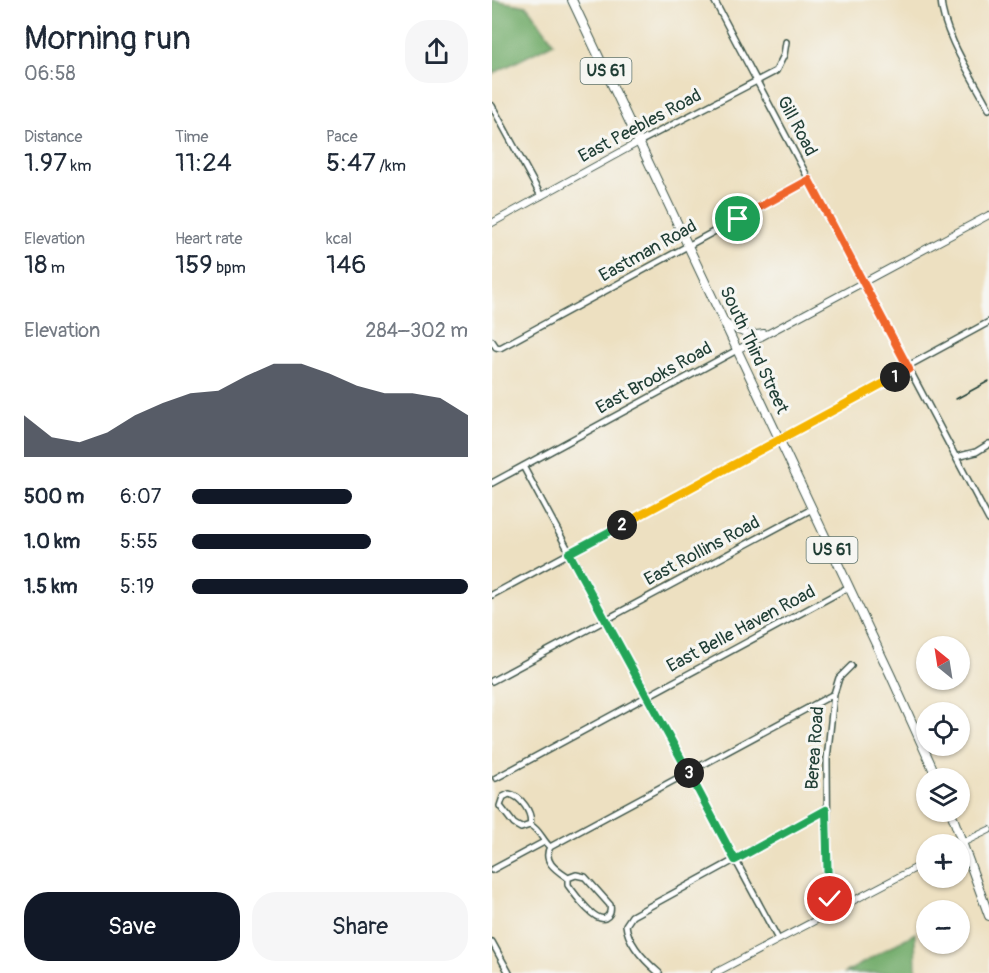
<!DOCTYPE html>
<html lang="en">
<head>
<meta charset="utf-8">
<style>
	:root { --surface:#fff; --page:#f6f6f7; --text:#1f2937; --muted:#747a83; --accent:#111827 }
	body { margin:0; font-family:Pangolin,sans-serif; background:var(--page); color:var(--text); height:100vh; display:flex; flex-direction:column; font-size:22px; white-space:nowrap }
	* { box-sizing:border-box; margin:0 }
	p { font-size:20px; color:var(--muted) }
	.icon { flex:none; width:33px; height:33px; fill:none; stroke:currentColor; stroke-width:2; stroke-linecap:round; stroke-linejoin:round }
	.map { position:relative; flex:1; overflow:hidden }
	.drawer { display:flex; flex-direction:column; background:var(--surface); width:492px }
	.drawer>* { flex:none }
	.needle { width:39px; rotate:330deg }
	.tools { position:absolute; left:424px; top:636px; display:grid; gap:12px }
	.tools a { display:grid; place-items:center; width:54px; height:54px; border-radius:50%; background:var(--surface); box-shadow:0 2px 4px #0004; font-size:30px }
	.pin { position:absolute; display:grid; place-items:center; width:51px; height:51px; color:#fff; margin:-26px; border:3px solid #fff; border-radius:50%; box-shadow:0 2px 6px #0007 }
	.km { position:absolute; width:30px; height:30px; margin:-15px; border-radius:50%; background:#222; color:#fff; font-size:16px; line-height:30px; text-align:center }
	.round { display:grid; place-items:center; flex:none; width:63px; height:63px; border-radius:24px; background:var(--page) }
	.head { display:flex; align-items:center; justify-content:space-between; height:102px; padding:0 24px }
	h1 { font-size:33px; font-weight:600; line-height:45px }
	.stats { display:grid; grid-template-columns:repeat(3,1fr); gap:9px; height:102px; padding:6px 24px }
	.stats div { display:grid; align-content:center }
	.stats b { font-size:26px; font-weight:600 }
	.stats small { font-size:16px; font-weight:400 }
	.stats p { font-size:16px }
	.chart { height:168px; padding:12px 24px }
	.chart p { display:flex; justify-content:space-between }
	.chart svg { width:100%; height:108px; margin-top:6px; fill:var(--accent); opacity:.7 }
	.action { display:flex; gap:12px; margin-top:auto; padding:12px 24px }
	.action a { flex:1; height:69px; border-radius:24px; background:var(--accent); color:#fff; font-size:24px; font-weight:600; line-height:69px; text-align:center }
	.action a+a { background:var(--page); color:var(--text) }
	ul { padding:0 24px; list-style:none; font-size:20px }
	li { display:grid; grid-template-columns:96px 72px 1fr; align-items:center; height:45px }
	li i { height:15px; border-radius:8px; background:var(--accent) }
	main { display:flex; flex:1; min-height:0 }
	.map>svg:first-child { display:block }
	.forest { fill:#6faa68; stroke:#47744e; stroke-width:1.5 }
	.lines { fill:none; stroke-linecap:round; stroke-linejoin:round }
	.minor-casing { stroke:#3e5549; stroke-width:8 }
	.major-casing { stroke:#3e5549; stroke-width:8 }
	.highway-casing { stroke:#3e5549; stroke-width:10 }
	.minor { stroke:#fff; stroke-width:5 }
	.major { stroke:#fff; stroke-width:6 }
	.highway { stroke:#fff; stroke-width:8 }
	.rail { stroke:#1f3d34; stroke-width:1.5 }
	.split-1-casing { stroke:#fff; stroke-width:12 }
	.split-2-casing { stroke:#fff; stroke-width:12 }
	.split-3-casing { stroke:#fff; stroke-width:12 }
	.split-4-casing { stroke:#fff; stroke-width:12 }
	.split-1 { stroke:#f0652b; stroke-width:8 }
	.split-2 { stroke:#f5b400; stroke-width:8 }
	.split-3 { stroke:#22a559; stroke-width:8 }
	.split-4 { stroke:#22a559; stroke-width:8 }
	.labels { text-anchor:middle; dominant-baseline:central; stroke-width:6; stroke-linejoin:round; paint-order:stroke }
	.shield { fill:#f6f6f2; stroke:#60746d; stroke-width:1.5 }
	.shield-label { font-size:16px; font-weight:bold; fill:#1f3d34 }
	.street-label { font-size:18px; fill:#1f3d34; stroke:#f6f6f2 }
</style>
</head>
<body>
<main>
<section class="drawer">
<div class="head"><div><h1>Morning run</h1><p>06:58</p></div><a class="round"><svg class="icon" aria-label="share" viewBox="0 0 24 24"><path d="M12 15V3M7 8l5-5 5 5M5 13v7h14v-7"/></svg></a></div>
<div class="stats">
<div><p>Distance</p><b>1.97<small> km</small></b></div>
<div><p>Time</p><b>11:24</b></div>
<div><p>Pace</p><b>5:47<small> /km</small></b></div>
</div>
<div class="stats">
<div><p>Elevation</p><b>18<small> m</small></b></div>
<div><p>Heart rate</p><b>159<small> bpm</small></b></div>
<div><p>kcal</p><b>146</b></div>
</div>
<div class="chart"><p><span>Elevation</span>284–302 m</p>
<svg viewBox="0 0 160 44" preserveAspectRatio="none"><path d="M0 44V27L10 36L20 38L30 34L40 27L50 22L60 18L70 17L80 11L90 6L100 6L110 10L120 15L130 18L140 18L150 20L160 27V44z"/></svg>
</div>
<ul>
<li><b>500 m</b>6:07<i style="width:58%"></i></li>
<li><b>1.0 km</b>5:55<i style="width:65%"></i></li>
<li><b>1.5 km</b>5:19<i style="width:100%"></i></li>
</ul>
<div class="action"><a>Save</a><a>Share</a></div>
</section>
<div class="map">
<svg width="497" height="973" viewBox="0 0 497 973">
	<rect width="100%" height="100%" fill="#f6f6f2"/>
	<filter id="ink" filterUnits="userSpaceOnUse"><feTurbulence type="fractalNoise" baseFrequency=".0167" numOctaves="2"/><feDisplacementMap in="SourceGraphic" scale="12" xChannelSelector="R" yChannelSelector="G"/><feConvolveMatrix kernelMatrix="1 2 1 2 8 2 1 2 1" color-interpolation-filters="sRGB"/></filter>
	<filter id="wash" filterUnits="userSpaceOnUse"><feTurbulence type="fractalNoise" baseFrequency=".008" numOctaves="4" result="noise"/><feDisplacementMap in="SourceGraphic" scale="24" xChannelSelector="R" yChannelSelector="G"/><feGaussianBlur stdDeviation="1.35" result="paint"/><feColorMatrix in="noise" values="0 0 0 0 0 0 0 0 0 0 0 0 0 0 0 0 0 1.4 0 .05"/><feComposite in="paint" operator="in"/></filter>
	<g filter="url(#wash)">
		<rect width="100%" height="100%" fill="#ede0c1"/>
		<path class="forest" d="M0,0L35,6L62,43L0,74Z
			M423,933L424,973H353Z"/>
	</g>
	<g filter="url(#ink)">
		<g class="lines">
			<defs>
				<path id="minor" d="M222,0L497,520
					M449,0C451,34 481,78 497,109
					M0,106L49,196
					M147,142L284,71L292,55L294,42
					M0,341L4,347L8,348L317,180
					M416,366L497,322
					M464,457L484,452L497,444
					M31,466L286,939
					M0,483L245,350
					M0,595L417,369
					M0,681L320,509
					M4,778L357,587
					M38,825C41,813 29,796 17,794L11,797L8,806L22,824L29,828L38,825C48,830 50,840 58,847C50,862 66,871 76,878V885L79,889C85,897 103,922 113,918C119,915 119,910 118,905L93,877L84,875L76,878
					M58,847L342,694
					M0,870L52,842
					M343,909L336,889L335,759L342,694L347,678L359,666
					M0,942L17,973
					M167,973C153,961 136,944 134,925L140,916L334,810"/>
				<path id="major" d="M0,223L147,142
					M233,322C246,333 255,336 272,333
					M245,350L497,215
					M468,844L497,830
					M223,973L435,862"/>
				<path id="highway" d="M80,0L399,676L445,778
					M459,812L497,916"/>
			</defs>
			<use href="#minor" class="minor-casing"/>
			<use href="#major" class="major-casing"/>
			<use href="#highway" class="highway-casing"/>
			<use href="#minor" class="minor"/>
			<use href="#major" class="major"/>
			<use href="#highway" class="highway"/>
			<path class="rail" d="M464,399L497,381"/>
		</g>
	</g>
	<g class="lines" filter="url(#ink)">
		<defs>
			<path id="split-1" d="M246,219L317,180L417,369L403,377"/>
			<path id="split-2" d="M130,525L403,377"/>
			<path id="split-3" d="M130,525L77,553L197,773"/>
			<path id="split-4" d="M197,773L243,860L334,810L336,889L338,899"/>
		</defs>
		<use href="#split-1" class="split-1-casing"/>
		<use href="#split-2" class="split-2-casing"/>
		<use href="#split-3" class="split-3-casing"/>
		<use href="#split-4" class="split-4-casing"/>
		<use href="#split-1" class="split-1"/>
		<use href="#split-2" class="split-2"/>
		<use href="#split-3" class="split-3"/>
		<use href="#split-4" class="split-4"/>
	</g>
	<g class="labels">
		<g class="shield">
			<rect x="88.5" y="58" width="51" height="26" rx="4.5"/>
			<rect x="314.5" y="537" width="51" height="26" rx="4.5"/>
		</g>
		<g class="shield-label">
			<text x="114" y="71">US 61</text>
			<text x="340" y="550">US 61</text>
		</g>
		<g class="street-label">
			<text transform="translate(148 126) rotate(-28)">East Peebles Road</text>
			<text transform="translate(305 126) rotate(62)">Gill Road</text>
			<text transform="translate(156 251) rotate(-29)">Eastman Road</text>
			<text transform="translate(262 350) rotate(65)">South Third Street</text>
			<text transform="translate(162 378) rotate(-29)">East Brooks Road</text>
			<text transform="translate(210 551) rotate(-28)">East Rollins Road</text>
			<text transform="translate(249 629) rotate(-28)">East Belle Haven Road</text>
			<text transform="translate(323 748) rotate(-86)">Berea Road</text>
		</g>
	</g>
</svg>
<div class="tools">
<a><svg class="needle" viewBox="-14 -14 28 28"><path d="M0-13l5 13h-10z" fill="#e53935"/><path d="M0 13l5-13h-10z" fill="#747a83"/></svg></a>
<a><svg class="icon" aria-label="locate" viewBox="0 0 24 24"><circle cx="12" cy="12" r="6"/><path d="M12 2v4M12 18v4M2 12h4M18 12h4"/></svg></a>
<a><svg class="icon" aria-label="layers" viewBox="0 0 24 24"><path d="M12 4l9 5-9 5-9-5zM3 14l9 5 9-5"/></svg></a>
<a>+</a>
<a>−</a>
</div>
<div class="pin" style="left:246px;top:219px;background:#1e9e55"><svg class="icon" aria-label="arrive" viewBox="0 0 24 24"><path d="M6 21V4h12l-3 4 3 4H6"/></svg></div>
<div class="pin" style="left:338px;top:899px;background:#d93025"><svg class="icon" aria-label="check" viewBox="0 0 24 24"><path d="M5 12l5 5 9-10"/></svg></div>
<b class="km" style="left:403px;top:377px">1</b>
<b class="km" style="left:130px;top:525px">2</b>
<b class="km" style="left:197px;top:773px">3</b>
</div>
</main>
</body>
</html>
